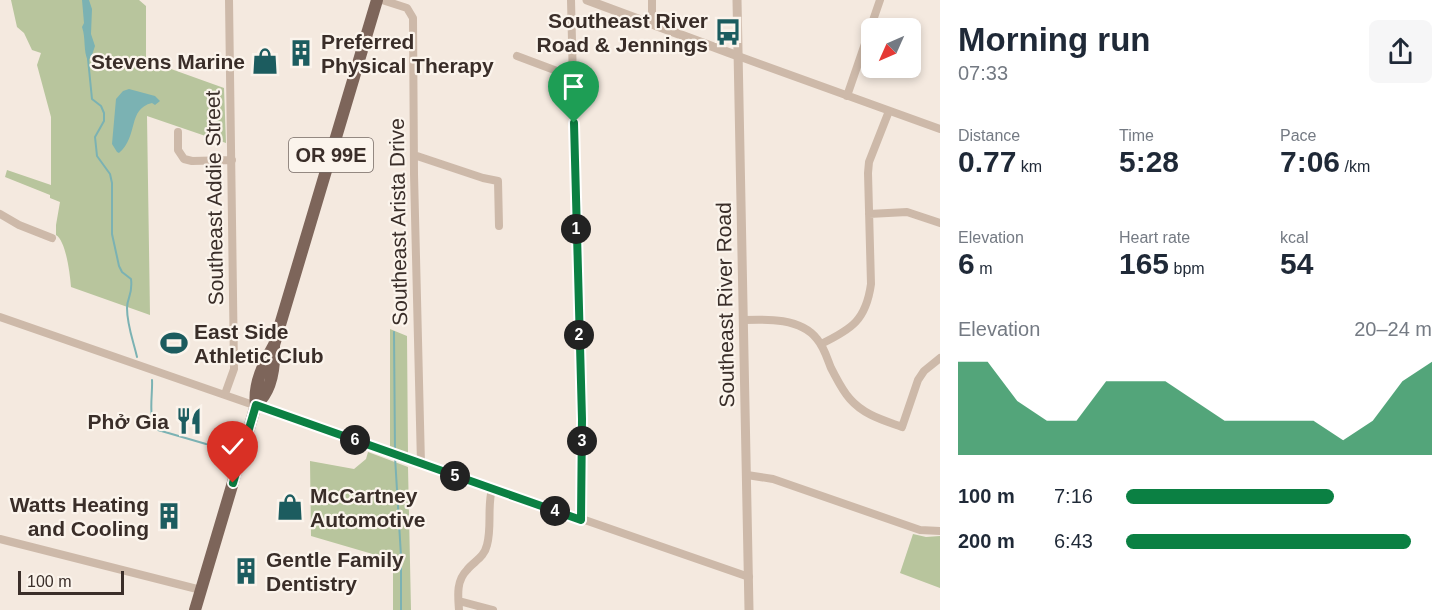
<!DOCTYPE html>
<html lang="en">
<head>
<meta charset="utf-8">
<style>
	:root { --surface:#fff; --page:#f6f6f7; --text:#1f2937; --muted:#747a83; --accent:#0b8043 }
	body { margin:0; font-family:Helvetica,sans-serif; background:var(--page); color:var(--text); height:100vh; display:flex; flex-direction:column; font-size:22px; white-space:nowrap }
	* { box-sizing:border-box; margin:0 }
	p { font-size:20px; color:var(--muted) }
	.icon { flex:none; width:33px; height:33px; fill:none; stroke:currentColor; stroke-width:2; stroke-linecap:round; stroke-linejoin:round }
	.map { position:relative; flex:1; overflow:hidden }
	.details { display:flex; flex-direction:column; background:var(--surface); width:510px }
	.details>* { flex:none }
	.needle { width:39px; rotate:225deg }
	.fabs { position:absolute; left:861px; top:18px; display:grid; gap:12px }
	.fabs a { display:grid; place-items:center; width:60px; height:60px; border-radius:9px; background:var(--surface); box-shadow:0 3px 9px #0003; font-size:30px }
	.scale { position:absolute; left:18px; bottom:15px; width:106px; box-sizing:border-box; padding-left:6px; border:3px solid #3a2e29; border-top:0; font-size:16px; line-height:21px; white-space:nowrap; color:#3a2e29; -webkit-text-stroke:4px #fbf4ec; paint-order:stroke }
	.pin { position:absolute; display:grid; place-items:center; width:51px; height:51px; color:#fff; margin:-62px -26px; border-radius:50% 50% 50% 0; rotate:-45deg; box-shadow:0 0 6px #0007 }
	.pin .icon { rotate:45deg }
	.km { position:absolute; width:30px; height:30px; margin:-15px; border-radius:50%; background:#222; color:#fff; font-size:16px; line-height:30px; text-align:center }
	.round { display:grid; place-items:center; flex:none; width:63px; height:63px; border-radius:9px; background:var(--page) }
	.overview { display:flex; align-items:center; justify-content:space-between; height:102px; padding:0 18px }
	h1 { font-size:33px; font-weight:700; line-height:45px }
	.metrics { display:grid; grid-template-columns:repeat(3,1fr); gap:9px; height:102px; padding:6px 18px }
	.metrics div { display:grid; align-content:center }
	.metrics b { font-size:30px; font-weight:700 }
	.metrics small { font-size:16px; font-weight:400 }
	.metrics p { font-size:16px }
	.chart { height:168px; padding:12px 18px }
	.chart p { display:flex; justify-content:space-between }
	.chart svg { width:100%; height:108px; margin-top:6px; fill:var(--accent); opacity:.7 }
	ul { padding:0 18px; list-style:none; font-size:20px }
	li { display:grid; grid-template-columns:96px 72px 1fr; align-items:center; height:45px }
	li i { height:15px; border-radius:8px; background:var(--accent) }
	main { display:flex; flex:1; min-height:0 }
	.map>svg:first-child { display:block }
	.green { fill:#b8c59d }
	.water { fill:#7bb2b3 }
	.lines { fill:none; stroke-linecap:round; stroke-linejoin:round }
	.stream { stroke:#7bb2b3; stroke-width:2 }
	.minor { stroke:#cdb9a9; stroke-width:8 }
	.tertiary { stroke:#cdb9a9; stroke-width:9 }
	.primary { stroke:#7d655a; stroke-width:12 }
	.route-casing { stroke:#fff; stroke-width:12 }
	.route { stroke:#0b8043; stroke-width:8 }
	.labels { text-anchor:middle; dominant-baseline:central; stroke-width:4.5; stroke-linejoin:round; paint-order:stroke }
	.shield { fill:#fbf4ec; stroke:#746964; stroke-width:1.5 }
	.shield-label { font-size:20px; font-weight:bold; fill:#3a2e29 }
	.poi-label { font-size:21px; font-weight:bold; fill:#3a2e29; stroke:#fbf4ec; text-anchor:end }
	.street-label { font-size:21px; fill:#3a2e29; stroke:#fbf4ec }
</style>
</head>
<body>
<main>
<div class="map">
<svg width="940" height="610" viewBox="0 0 940 610">
	<rect width="100%" height="100%" fill="#f4e9df"/>
	<path class="green" d="M11,0H139L146,6V60L224,88L226,143L147,116L150,315L71,287C70,274 66,241 56,235V225L60,202L50,198V195L5,177L7,170L51,185V117L37,65L41,53L32,50L24,33L17,27Z
		M390,329L407,336L408,455L390,448Z
		M368,452L408,467L411,610H393V560L311,536L310,461L354,469L366,459Z
		M913,534L926,537L940,536V588L900,573Z"/>
	<path class="water" d="M82,0H89L92,9L91,34L95,46L92,55L88,61C83,51 86,38 82,27L84,23Z
		M129,89L155,96L160,101L155,105L152,103C127,109 139,136 119,153L117,152L112,144L116,99L123,91Z"/>
	<g class="lines">
		<path class="stream" d="M88,59L92,99L101,106L104,113V121L95,137L97,156L110,174L112,183V234L119,266L122,272L131,279C133,295 127,297 127,308C127,325 133,340 137,357
			M394,332L395,452
			M152,380C153,395 147,419 158,430L206,444L227,447
			M395,457L401,556V610"/>
		<path class="minor" d="M382,0L407,8L413,18L414,174L421,464
			M571,0L581,412V520
			M652,0V24
			M517,56L573,77
			M738,56L940,129
			M847,96L880,0
			M178,132V150L184,159L192,161L232,160
			M414,155L483,178L498,181L499,226
			M0,214L19,225L52,238
			M869,214L907,212L940,223
			M0,317L749,577
			M744,320C767,319 801,318 817,339C824,347 827,358 831,368C837,379 842,390 850,399C864,415 883,420 902,427L918,380L924,371L940,358
			M821,344C852,329 866,320 871,284L868,173L869,162L889,111
			M225,394L234,369L229,0
			M747,475L773,479L920,530L940,531
			M0,539L201,590
			M459,601L493,610
			M459,610C458,596 456,581 467,570C474,561 484,558 487,545C492,527 487,507 492,489"/>
		<path class="tertiary" d="M587,0L738,56
			M737,0L749,610"/>
		<path class="primary" d="M256,405C272,391 275,367 274,346
			M195,610L256,405C253,384 264,363 274,345L377,0"/>
	</g>
	<g class="lines">
		<defs>
			<path id="route" d="M233,483L256,405L581,520L582,419L574,123"/>
		</defs>
		<use href="#route" class="route-casing"/>
		<use href="#route" class="route"/>
	</g>
	<defs>
		<symbol id="bus-bare" viewBox="-9 -9 18 18"><path d="M-5-6H5V4H4V6H2V4H-2V6H-4V4H-5ZM-3.5-4V0h7V-4ZM-3.5 1.2v1.5H-2V1.2ZM2 1.2v1.5H3.5V1.2Z" fill="#1c5c5f" stroke="#fbf4ec" stroke-width="2.5" paint-order="stroke"/></symbol>
		<symbol id="building-bare" viewBox="-9 -9 18 18"><path d="M-4-6H4V6H1V3H-1V6H-4ZM-2.5-4.3h1.7v1.8h-1.7ZM.8-4.3h1.7v1.8H.8ZM-2.5-1h1.7V.8h-1.7ZM.8-1h1.7V.8H.8Z" fill="#1c5c5f" stroke="#fbf4ec" stroke-width="2.5" paint-order="stroke"/></symbol>
		<symbol id="shop-bare" viewBox="-9 -9 18 18"><path d="M-5-2.5h2.3a2.7 3.5 0 0 1 5.4 0H5L5.5 6h-11ZM-1.5-2.5h3a1.5 2.3 0 0 0-3 0Z" fill="#1c5c5f" stroke="#fbf4ec" stroke-width="2.5" paint-order="stroke"/></symbol>
		<symbol id="stadium-bare" viewBox="-9 -9 18 18"><path d="M0-5a6.5 5 0 1 0 0 10a6.5 5 0 1 0 0-10ZM-3.5-1.8h7v3.6h-7Z" fill="#1c5c5f" stroke="#fbf4ec" stroke-width="2.5" paint-order="stroke"/></symbol>
		<symbol id="restaurant-bare" viewBox="-9 -9 18 18"><path d="M-5-6h1v4h1v-4h1v4h1v-4h1v5L-1.5 .5V6h-2V.5L-5-1ZM5-6V6H3V1.5H1.5Q1.5-4 5-6Z" fill="#1c5c5f" stroke="#fbf4ec" stroke-width="2.5" paint-order="stroke"/></symbol>
	</defs>
	<g fill-rule="evenodd">
		<use href="#bus-bare" x="709" y="13" width="38" height="38"/>
		<use href="#building-bare" x="282" y="34" width="38" height="38"/>
		<use href="#shop-bare" x="246" y="42" width="38" height="38"/>
		<use href="#stadium-bare" x="155" y="324" width="38" height="38"/>
		<use href="#restaurant-bare" x="170" y="402" width="38" height="38"/>
		<use href="#shop-bare" x="271" y="488" width="38" height="38"/>
		<use href="#building-bare" x="150" y="497" width="38" height="38"/>
		<use href="#building-bare" x="227" y="552" width="38" height="38"/>
	</g>
	<g class="labels">
		<rect class="shield" x="289" y="138" width="84" height="34" rx="4.5"/>
		<g class="shield-label">
			<text x="331" y="155">OR 99E</text>
		</g>
		<g class="poi-label">
			<text x="708" y="20">Southeast River<tspan x="708" dy="24">Road &amp; Jennings</tspan></text>
			<text x="321" y="41" text-anchor="start">Preferred<tspan x="321" dy="24">Physical Therapy</tspan></text>
			<text x="245" y="61">Stevens Marine</text>
			<text x="194" y="331" text-anchor="start">East Side<tspan x="194" dy="24">Athletic Club</tspan></text>
			<text x="169" y="421">Phở Gia</text>
			<text x="310" y="495" text-anchor="start">McCartney<tspan x="310" dy="24">Automotive</tspan></text>
			<text x="149" y="504">Watts Heating<tspan x="149" dy="24">and Cooling</tspan></text>
			<text x="266" y="559" text-anchor="start">Gentle Family<tspan x="266" dy="24">Dentistry</tspan></text>
		</g>
		<g class="street-label">
			<text transform="translate(214 198) rotate(-91)">Southeast Addie Street</text>
			<text transform="translate(398 222) rotate(-91)">Southeast Arista Drive</text>
			<text transform="translate(725 305) rotate(-91)">Southeast River Road</text>
		</g>
	</g>
</svg>
<div class="fabs">
<a><svg class="needle" viewBox="-14 -14 28 28"><path d="M0-13l5 13h-10z" fill="#e53935"/><path d="M0 13l5-13h-10z" fill="#747a83"/></svg></a>
</div>
<div class="scale">100 m</div>
<div class="pin" style="left:574px;top:123px;background:#1e9e55"><svg class="icon" aria-label="arrive" viewBox="0 0 24 24"><path d="M6 21V4h12l-3 4 3 4H6"/></svg></div>
<div class="pin" style="left:233px;top:483px;background:#d93025"><svg class="icon" aria-label="check" viewBox="0 0 24 24"><path d="M5 12l5 5 9-10"/></svg></div>
<b class="km" style="left:576px;top:229px">1</b>
<b class="km" style="left:579px;top:335px">2</b>
<b class="km" style="left:582px;top:441px">3</b>
<b class="km" style="left:555px;top:511px">4</b>
<b class="km" style="left:455px;top:476px">5</b>
<b class="km" style="left:355px;top:440px">6</b>
</div>
<section class="details">
<div class="overview"><div><h1>Morning run</h1><p>07:33</p></div><a class="round"><svg class="icon" aria-label="share" viewBox="0 0 24 24"><path d="M12 15V3M7 8l5-5 5 5M5 13v7h14v-7"/></svg></a></div>
<div class="metrics">
<div><p>Distance</p><b>0.77<small> km</small></b></div>
<div><p>Time</p><b>5:28</b></div>
<div><p>Pace</p><b>7:06<small> /km</small></b></div>
</div>
<div class="metrics">
<div><p>Elevation</p><b>6<small> m</small></b></div>
<div><p>Heart rate</p><b>165<small> bpm</small></b></div>
<div><p>kcal</p><b>54</b></div>
</div>
<div class="chart"><p><span>Elevation</span>20–24 m</p>
<svg viewBox="0 0 160 44" preserveAspectRatio="none"><path d="M0 44V6L10 6L20 22L30 30L40 30L50 14L60 14L70 14L80 22L90 30L100 30L110 30L120 30L130 38L140 30L150 14L160 6V44z"/></svg>
</div>
<ul>
<li><b>100 m</b>7:16<i style="width:68%"></i></li>
<li><b>200 m</b>6:43<i style="width:93%"></i></li>
</ul>
</section>
</main>
</body>
</html>
